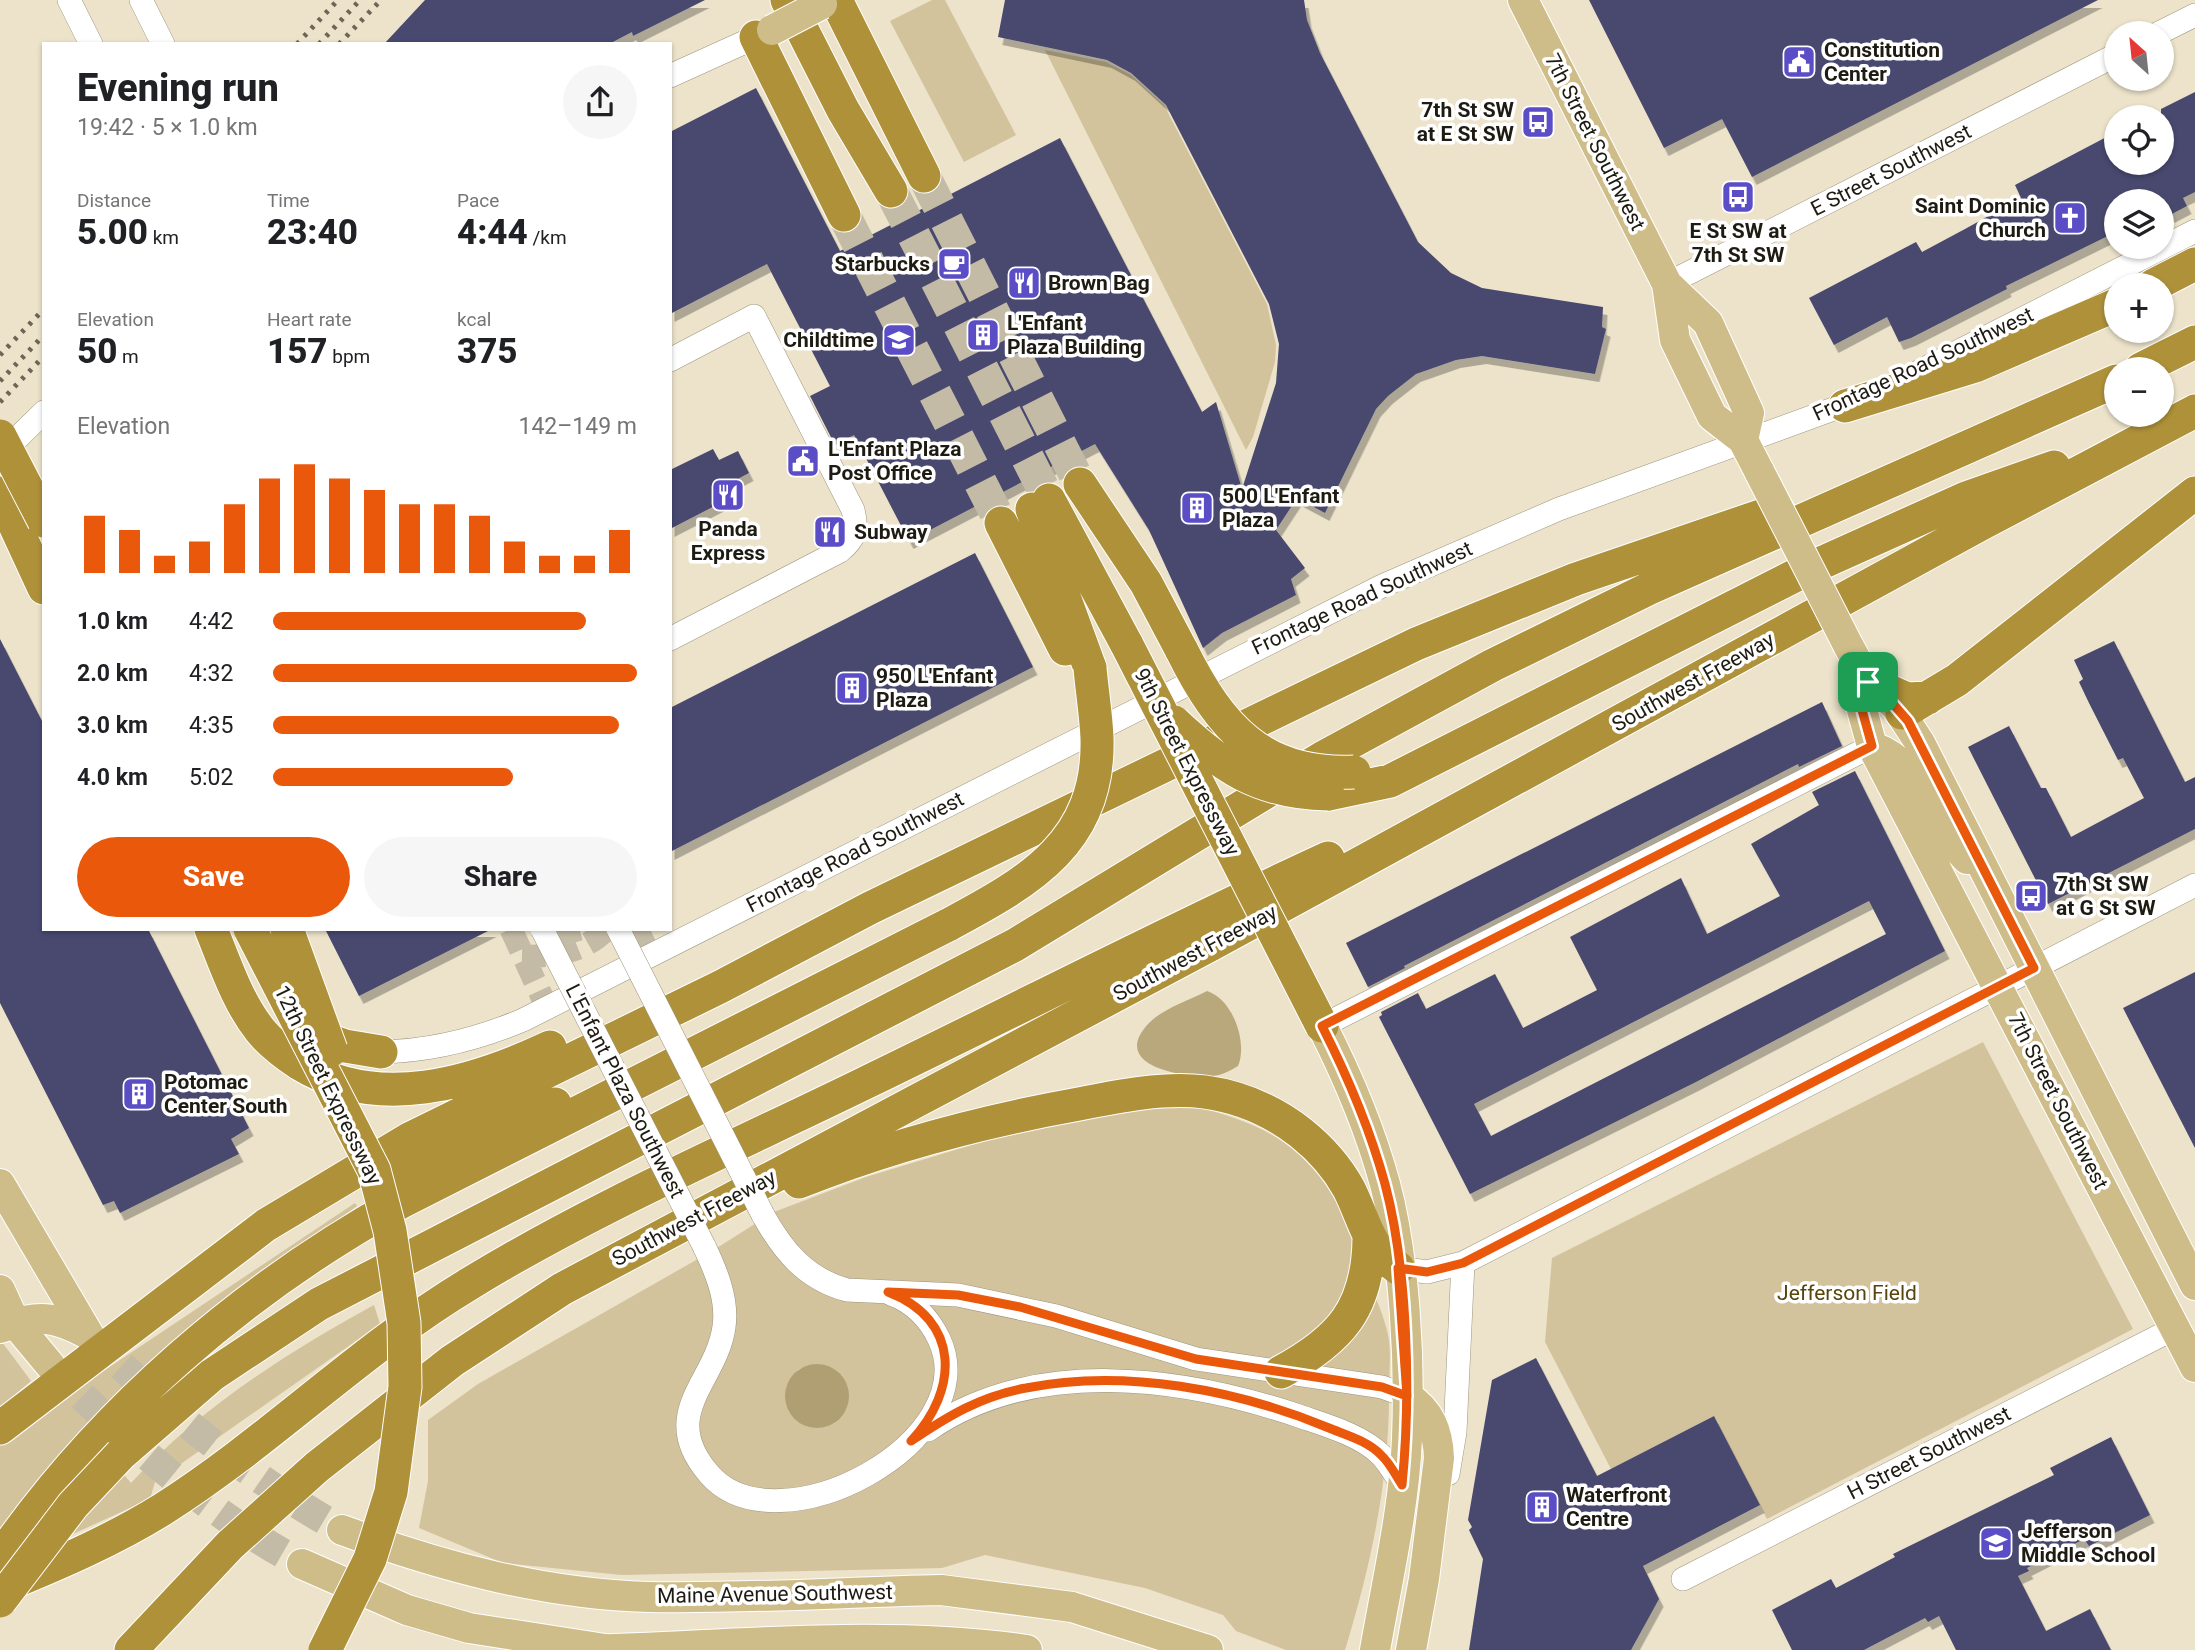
<!DOCTYPE html>
<html lang="en">
<head>
<meta charset="utf-8">
<style>
	:root { --surface:#fff; --page:#f6f6f6; --text:#202124; --muted:#757577; --accent:#ea580c }
	body { margin:0; font-family:Roboto,sans-serif; background:var(--page); color:var(--text); height:100vh; display:flex; flex-direction:column; font-size:26px; white-space:nowrap }
	* { box-sizing:border-box; margin:0 }
	p { font-size:23px; color:var(--muted) }
	.icon { flex:none; width:38px; height:38px; fill:none; stroke:currentColor; stroke-width:2; stroke-linecap:round; stroke-linejoin:round }
	.map { position:relative; flex:1; overflow:hidden }
	.drawer { position:absolute; left:42px; top:42px; width:630px; height:889px; display:flex; flex-direction:column; background:var(--surface); border-radius:0px; box-shadow:0 2px 5px #0004 }
	.drawer>* { flex:none }
	.needle { width:46px; rotate:333deg }
	.controls { position:absolute; left:2104px; top:21px; display:grid; gap:14px }
	.controls a { display:grid; place-items:center; width:70px; height:70px; border-radius:50%; background:var(--surface); box-shadow:0 2px 5px #0004; font-size:35px }
	.pin { position:absolute; display:grid; place-items:center; width:60px; height:60px; color:#fff; margin:-30px; border-radius:14px; box-shadow:0 4px 10px #0006 }
	.round { display:grid; place-items:center; flex:none; width:74px; height:74px; border-radius:37px; background:var(--page) }
	.summary { display:flex; align-items:center; justify-content:space-between; height:119px; padding:0 35px }
	h1 { font-size:38px; font-weight:800; line-height:52px }
	.metrics { display:grid; grid-template-columns:repeat(3,1fr); gap:10px; height:119px; padding:7px 35px }
	.metrics div { display:grid; align-content:center }
	.metrics b { font-size:35px; font-weight:800 }
	.metrics small { font-size:19px; font-weight:400 }
	.metrics p { font-size:19px }
	.chart { height:196px; padding:14px 35px }
	.chart p { display:flex; justify-content:space-between }
	.chart svg { width:100%; height:126px; margin-top:7px; stroke:var(--accent); stroke-width:6 }
	.action { display:flex; gap:14px; margin-top:auto; padding:14px 35px }
	.action a { flex:1; height:80px; border-radius:42px; background:var(--accent); color:#fff; font-size:28px; font-weight:800; line-height:80px; text-align:center }
	.action a+a { background:var(--page); color:var(--text) }
	ul { padding:0 35px; list-style:none; font-size:23px }
	li { display:grid; grid-template-columns:112px 84px 1fr; align-items:center; height:52px }
	li i { height:18px; border-radius:9px; background:var(--accent) }
	.map>svg:first-child { display:block }
	.green { fill:#d2c39d; fill-rule:evenodd }
	.forest { fill:#b9a87b }
	.water { fill:#af9f72 }
	.building { fill:#48486f; fill-rule:evenodd; filter:url(#shadow) }
	.lines { fill:none; stroke-linecap:round; stroke-linejoin:round }
	.minor-tunnel { stroke:#c3bba5; stroke-width:23; stroke-dasharray:23 11; stroke-linecap:butt }
	.major-tunnel { stroke:#c3bba5; stroke-width:30; stroke-dasharray:30 15; stroke-linecap:butt }
	.highway-tunnel { stroke:#c3bba5; stroke-width:33; stroke-dasharray:33 17; stroke-linecap:butt }
	.minor-casing { stroke:#9c947d; stroke-width:24 }
	.major-casing { stroke:#fff; stroke-width:32 }
	.highway-casing { stroke:#fff; stroke-width:35 }
	.minor { stroke:#fff; stroke-width:23 }
	.major { stroke:#cfbd89; stroke-width:30 }
	.highway { stroke:#af913a; stroke-width:33 }
	.rail { stroke:#6c6657; stroke-width:5; stroke-dasharray:3.5 7; stroke-linecap:butt }
	.minor-bridge-casing { stroke:#9c947d; stroke-width:24; stroke-linecap:butt }
	.major-bridge-casing { stroke:#fff; stroke-width:32; stroke-linecap:butt }
	.highway-bridge-casing { stroke:#fff; stroke-width:35; stroke-linecap:butt }
	.minor-bridge { stroke:#fff; stroke-width:23 }
	.major-bridge { stroke:#cfbd89; stroke-width:30 }
	.highway-bridge { stroke:#af913a; stroke-width:33 }
	.route-casing { stroke:#fff; stroke-width:14 }
	.route { stroke:#ea580c; stroke-width:9 }
	.labels { text-anchor:middle; dominant-baseline:central; stroke-width:7; stroke-linejoin:round; paint-order:stroke }
	.poi-label { font-size:21px; font-weight:bold; fill:#1e1b12; stroke:#fff; text-anchor:start }
	.street-label { font-size:21px; fill:#1e1b12; stroke:#fff }
	.park-label { font-size:21px; fill:#57450c; stroke:#fff }
</style>
</head>
<body>
<div class="map">
<svg width="2195" height="1650" viewBox="0 0 2195 1650">
	<defs>
		<filter id="shadow"><feDropShadow dx="4.5" dy="8" stdDeviation="0" flood-color="#0004"/></filter>
	</defs>
	<rect width="100%" height="100%" fill="#ece3ca"/>
	<path class="green" d="M932,0H945L1016,135L964,162L890,21Z
		M1045,50L1106,62L1131,75L1164,105L1267,304L1276,345L1275,362L1253,437L1246,450Z
		M1983,1042L2133,1329L1767,1519L1714,1416L1611,1469L1545,1342L1552,1258Z
		M1190,1106C1289,1126 1332,1170 1363,1265C1371,1289 1385,1315 1389,1340C1391,1356 1389,1373 1389,1388C1390,1478 1371,1565 1345,1650H1286L1236,1631L1223,1615L1145,1588L985,1555L942,1568L621,1575L503,1563L419,1528L428,1481V1420L478,1384L712,1251L774,1212L866,1177L1011,1133L1112,1112ZM819,1364C845,1370 845,1384 847,1408L834,1424L786,1387L799,1369Z
		M355,1203L357,1206L196,1323L84,1428L131,1483C200,1408 285,1354 374,1305L380,1324L155,1482L150,1499L0,1567V1445L66,1396Z
		M2,1342L31,1381L0,1407V1344Z"/>
	<path class="forest" d="M1207,991C1233,999 1248,1043 1238,1066C1230,1071 1222,1075 1213,1076C1183,1078 1108,1066 1149,1023C1162,1009 1190,1000 1207,991Z"/>
	<path class="water" d="M785 1396a32 32 0 1 1 64 0a32 32 0 1 1-64 0Z"/>
	<path class="building" d="M425,0H705L633,36L632,32L609,44H384Z
		M1005,0H1304L1307,20L1320,53L1418,242L1451,273L1482,288L1603,307L1602,327L1606,329L1595,374L1482,356L1456,360L1416,374L1388,396L1376,409L1325,513L1297,498L1276,530L1305,568L1291,579L1296,595L1222,633L1203,648L1149,530L1095,444L909,541L854,435L835,445L810,396L830,386L767,264L670,314V132L756,88L840,251L1060,138L1202,412L1216,402L1242,489L1276,383L1279,344L1269,304L1166,105L1131,73L1107,60L998,37Z
		M1589,0H2098L1752,177L1722,119L1664,148Z
		M2195,92V192L2183,198L2187,206L2170,215L2163,201H2116V232L2006,286L2007,289L1911,338L1899,342L1887,317L1834,345L1809,298L1916,242L1922,252L1965,229L2021,198L2015,185L2116,132V163H2161V109Z
		M713,449L719,460L738,451L749,473L730,483L736,495L670,529V470Z
		M975,553L1033,667L670,852V708Z
		M0,639L44,725V929H148L249,1128L231,1139L239,1154L120,1213L114,1201L103,1205L0,1003Z
		M2114,641L2185,782L2195,777V829L2048,904L1968,747L2009,726L2041,788H2046L2071,837L2144,798L2123,758L2118,760L2089,703L2079,682L2083,679L2074,660Z
		M1822,702L1842,746L1799,767L1798,764L1404,966L1405,968L1368,987L1346,943Z
		M1855,771L1945,951L1696,1082L1470,1194L1379,1017L1382,1015L1381,1012L1418,993L1426,1009L1495,974L1523,1028L1597,990L1570,937L1681,878L1707,934L1780,896L1751,844L1819,805L1812,792ZM1869,901L1886,934L1491,1136L1474,1104Z
		M325,929H492L359,996Z
		M2195,972V1148L2123,1008Z
		M1536,1358L1597,1476L1714,1416L1760,1505L1643,1566L1659,1599L1631,1650H1469L1483,1559L1469,1530L1472,1527L1468,1520L1492,1380Z
		M2111,1437L2150,1515L2089,1546L2084,1539L2027,1568L2029,1571L2018,1576L2046,1631L2090,1609L2111,1650H1956L1939,1616L1928,1622L1925,1618L1864,1650H1792L1772,1610L1831,1579L1836,1588L1895,1557L1893,1554L2054,1475L2050,1468Z"/>
	<g class="lines">
		<path class="minor-tunnel" d="M511,929L547,1008
			M558,929L566,933L580,929
			M637,929L650,955
			M522,956C554,957 583,953 607,929"/>
		<path class="major-tunnel" d="M89,1335C165,1409 249,1478 342,1530
			M50,1365C125,1439 209,1515 302,1564"/>
		<path class="highway-tunnel" d="M924,176L1080,484
			M891,191L1049,500
			M844,215L1001,523"/>
		<defs>
			<path id="minor" d="M69,0L91,44
				M141,0L163,44
				M2159,33L2195,15
				M670,76L756,37
				M1667,284L2116,55
				M670,360L754,316L853,510C858,529 855,539 840,551L670,639
				M1920,371L2195,231
				M0,455L44,412
				M1322,1026L1872,746
				M381,1052C430,1051 478,1039 523,1020L1382,586L1559,509L1858,400
				M763,1215C783,1251 806,1279 847,1290L958,1295L1056,1316L1196,1359L1382,1387L1407,1396
				M704,1246C716,1271 728,1299 724,1327C716,1383 657,1413 709,1474C777,1553 987,1441 939,1339C929,1318 913,1302 891,1294
				M1398,1268L1427,1272L1463,1263L2195,885
				M928,1430C1035,1356 1183,1377 1299,1416C1325,1425 1361,1435 1381,1455C1389,1463 1396,1476 1402,1485
				M1448,1474L1455,1432L1463,1263
				M1683,1579L2175,1328"/>
			<path id="major" d="M1523,0L1667,284L1675,340L1712,416L1743,440L1760,473
				M1667,284L1708,323L1749,413L1743,440
				M1848,645L1868,682L1895,705L1920,743L2195,1285
				M1868,682L1862,710L1872,746L2195,1367
				M1873,747C1911,760 1920,793 1939,825C1946,838 1957,848 1967,859
				M1322,1026C1348,1077 1370,1129 1385,1184C1405,1259 1410,1362 1407,1439C1404,1509 1387,1581 1375,1650
				M0,1184L89,1335
				M0,1290L15,1323L50,1365
				M0,1328C39,1315 53,1315 89,1335
				M1407,1396C1430,1411 1438,1431 1439,1458L1424,1579L1411,1650
				M342,1530C440,1566 542,1594 648,1597C745,1599 844,1592 941,1590L1072,1607L1208,1650
				M302,1564L407,1610L469,1628L605,1649
				M587,1650C733,1646 882,1629 1027,1650"/>
			<path id="highway" d="M787,0L843,110L891,191
				M836,0L924,176
				M756,37L844,215
				M2154,285L2195,264
				M2141,369L2195,342
				M1845,406L1975,366L2116,305
				M1080,484L1146,583L1182,651
				M0,493L44,588
				M1049,500L1127,645
				M1032,509L1090,668
				M1001,523L1065,649
				M1868,682L1907,699L1928,698
				M1902,713L1957,680L2195,493
				M1328,794L1390,781L1808,569L1966,498L2054,467
				M211,929C225,963 237,1001 260,1030C271,1044 285,1054 300,1064C378,1112 473,1083 550,1047
				M306,1032L345,1046L381,1052
				M385,1175L555,1104
				M799,1182C889,1146 984,1121 1079,1104C1119,1096 1164,1087 1205,1092C1241,1097 1273,1111 1301,1133C1321,1149 1337,1167 1349,1189C1366,1223 1366,1245 1398,1268
				M1281,1372C1340,1340 1368,1309 1369,1239
				M0,1428L266,1225L411,1138L720,987L870,908L1416,644L1576,579L1778,510
				M121,1454L212,1375L319,1304L1015,945L1322,758L1493,665L1650,588L2116,381
				M0,1558C103,1410 243,1290 401,1202L950,924
				M6,1585C60,1563 113,1540 163,1509C270,1441 361,1349 469,1284C593,1208 732,1148 863,1084C1018,1009 1171,930 1328,858
				M131,1650L230,1545L317,1467L452,1361L562,1289L1212,944L1981,524L2195,411"/>
		</defs>
		<use href="#minor" class="minor-casing"/>
		<use href="#major" class="major-casing"/>
		<use href="#highway" class="highway-casing"/>
		<use href="#minor" class="minor"/>
		<use href="#major" class="major"/>
		<use href="#highway" class="highway"/>
		<path class="rail" d="M297,44L338,0
			M319,44L360,0
			M339,44L381,0
			M0,355L44,309
			M0,381L44,335
			M0,402L44,356"/>
		<defs>
			<path id="minor-bridge" d="M542,929L704,1246
				M618,929L763,1215"/>
			<path id="major-bridge" d="M772,30L822,4
				M1760,473L1848,645"/>
			<path id="highway-bridge" d="M0,436L44,521
				M1127,645L1322,1026
				M1182,651C1220,727 1261,776 1354,772
				M1174,722C1222,767 1259,793 1328,794
				M950,924C1030,881 1100,842 1097,738C1096,714 1092,691 1090,668
				M250,929L374,1170L390,1231L404,1323L405,1387L391,1492L370,1559L325,1650
				M287,929L331,1050
				M0,1601L73,1505L121,1454"/>
		</defs>
		<use href="#minor-bridge" class="minor-bridge-casing"/>
		<use href="#major-bridge" class="major-bridge-casing"/>
		<use href="#highway-bridge" class="highway-bridge-casing"/>
		<use href="#minor-bridge" class="minor-bridge"/>
		<use href="#major-bridge" class="major-bridge"/>
		<use href="#highway-bridge" class="highway-bridge"/>
	</g>
	<g class="lines">
		<defs>
			<path id="route" d="M1868,682L1862,710L1872,746L1322,1026C1348,1077 1370,1129 1385,1184C1408,1270 1411,1396 1402,1485C1396,1476 1390,1463 1381,1455C1368,1441 1346,1435 1329,1428C1238,1390 1124,1368 1026,1388C981,1396 948,1416 911,1441C959,1390 961,1320 888,1292L958,1295L1020,1307L1196,1359L1382,1387L1407,1396L1398,1268L1427,1272L1463,1263L2034,968L1908,721L1887,697L1868,682"/>
		</defs>
		<use href="#route" class="route-casing"/>
		<use href="#route" class="route"/>
	</g>
	<defs>
		<symbol id="civic-square" viewBox="-11 -11 22 22"><rect x="-9" y="-9" width="18" height="18" rx="4" fill="#5a4dc5" stroke="#fff"/><path d="M-.6-6.5H3V-4.5H.6V-3L4-1V1h2V6H-6V1h2V-1L-.6-3ZM-1.2 2.5V6h2.4V2.5Z" fill="#fff"/></symbol>
		<symbol id="bus-square" viewBox="-11 -11 22 22"><rect x="-9" y="-9" width="18" height="18" rx="4" fill="#5a4dc5" stroke="#fff"/><path d="M-5-6H5V4H4V6H2V4H-2V6H-4V4H-5ZM-3.5-4V0h7V-4ZM-3.5 1.2v1.5H-2V1.2ZM2 1.2v1.5H3.5V1.2Z" fill="#fff"/></symbol>
		<symbol id="church-square" viewBox="-11 -11 22 22"><rect x="-9" y="-9" width="18" height="18" rx="4" fill="#5a4dc5" stroke="#fff"/><path d="M-1.2-6h2.4v3.5h3.3v2.4h-3.3V6h-2.4V-.1h-3.3v-2.4h3.3Z" fill="#fff"/></symbol>
		<symbol id="cafe-square" viewBox="-11 -11 22 22"><rect x="-9" y="-9" width="18" height="18" rx="4" fill="#5a4dc5" stroke="#fff"/><path d="M-5.5-4.5H6V0H3Q3 3.5 0 3.5H-2.5Q-5.5 3.5-5.5 0ZM3-3.2v2h1.7v-2ZM-6 4.5H4V6H-6Z" fill="#fff"/></symbol>
		<symbol id="restaurant-square" viewBox="-11 -11 22 22"><rect x="-9" y="-9" width="18" height="18" rx="4" fill="#5a4dc5" stroke="#fff"/><path d="M-5-6h1v4h1v-4h1v4h1v-4h1v5L-1.5 .5V6h-2V.5L-5-1ZM5-6V6H3V1.5H1.5Q1.5-4 5-6Z" fill="#fff"/></symbol>
		<symbol id="building-square" viewBox="-11 -11 22 22"><rect x="-9" y="-9" width="18" height="18" rx="4" fill="#5a4dc5" stroke="#fff"/><path d="M-4-6H4V6H1V3H-1V6H-4ZM-2.5-4.3h1.7v1.8h-1.7ZM.8-4.3h1.7v1.8H.8ZM-2.5-1h1.7V.8h-1.7ZM.8-1h1.7V.8H.8Z" fill="#fff"/></symbol>
		<symbol id="school-square" viewBox="-11 -11 22 22"><rect x="-9" y="-9" width="18" height="18" rx="4" fill="#5a4dc5" stroke="#fff"/><path d="M0-5L7-2L0 1L-7-2ZM-4 1L0 2.5L4 1V4Q0 6-4 4Z" fill="#fff"/></symbol>
	</defs>
	<g fill-rule="evenodd">
		<use href="#civic-square" x="1780" y="43" width="38" height="38"/>
		<use href="#bus-square" x="1519" y="103" width="38" height="38"/>
		<use href="#bus-square" x="1719" y="178" width="38" height="38"/>
		<use href="#church-square" x="2051" y="199" width="38" height="38"/>
		<use href="#cafe-square" x="935" y="245" width="38" height="38"/>
		<use href="#restaurant-square" x="1005" y="264" width="38" height="38"/>
		<use href="#building-square" x="964" y="316" width="38" height="38"/>
		<use href="#school-square" x="880" y="321" width="38" height="38"/>
		<use href="#civic-square" x="784" y="442" width="38" height="38"/>
		<use href="#restaurant-square" x="709" y="476" width="38" height="38"/>
		<use href="#building-square" x="1178" y="489" width="38" height="38"/>
		<use href="#restaurant-square" x="811" y="513" width="38" height="38"/>
		<use href="#building-square" x="833" y="669" width="38" height="38"/>
		<use href="#bus-square" x="2012" y="877" width="38" height="38"/>
		<use href="#building-square" x="120" y="1075" width="38" height="38"/>
		<use href="#building-square" x="1523" y="1488" width="38" height="38"/>
		<use href="#school-square" x="1977" y="1524" width="38" height="38"/>
	</g>
	<g class="labels">
		<g class="poi-label">
			<text x="1824" y="50">Constitution<tspan x="1824" dy="24">Center</tspan></text>
			<text x="1514" y="110" text-anchor="end">7th St SW<tspan x="1514" dy="24">at E St SW</tspan></text>
			<text x="2046" y="206" text-anchor="end">Saint Dominic<tspan x="2046" dy="24">Church</tspan></text>
			<text x="1738" y="231" text-anchor="middle">E St SW at<tspan x="1738" dy="24">7th St SW</tspan></text>
			<text x="930" y="264" text-anchor="end">Starbucks</text>
			<text x="1048" y="283">Brown Bag</text>
			<text x="1007" y="323">L'Enfant<tspan x="1007" dy="24">Plaza Building</tspan></text>
			<text x="874" y="340" text-anchor="end">Childtime</text>
			<text x="828" y="449">L'Enfant Plaza<tspan x="828" dy="24">Post Office</tspan></text>
			<text x="1222" y="496">500 L'Enfant<tspan x="1222" dy="24">Plaza</tspan></text>
			<text x="728" y="529" text-anchor="middle">Panda<tspan x="728" dy="24">Express</tspan></text>
			<text x="854" y="532">Subway</text>
			<text x="876" y="676">950 L'Enfant<tspan x="876" dy="24">Plaza</tspan></text>
			<text x="2056" y="884">7th St SW<tspan x="2056" dy="24">at G St SW</tspan></text>
			<text x="164" y="1082">Potomac<tspan x="164" dy="24">Center South</tspan></text>
			<text x="1566" y="1495">Waterfront<tspan x="1566" dy="24">Centre</tspan></text>
			<text x="2021" y="1531">Jefferson<tspan x="2021" dy="24">Middle School</tspan></text>
		</g>
		<g class="street-label">
			<text transform="translate(1595 142) rotate(63)">7th Street Southwest</text>
			<text transform="translate(1891 170) rotate(-27)">E Street Southwest</text>
			<text transform="translate(1923 364) rotate(-25)">Frontage Road Southwest</text>
			<text transform="translate(1362 598) rotate(-25)">Frontage Road Southwest</text>
			<text transform="translate(1693 682) rotate(-29)">Southwest Freeway</text>
			<text transform="translate(1187 762) rotate(63)">9th Street Expressway</text>
			<text transform="translate(855 852) rotate(-27)">Frontage Road Southwest</text>
			<text transform="translate(1195 953) rotate(-28)">Southwest Freeway</text>
			<text transform="translate(328 1085) rotate(64)">12th Street Expressway</text>
			<text transform="translate(625 1091) rotate(63)">L'Enfant Plaza Southwest</text>
			<text transform="translate(2058 1101) rotate(63)">7th Street Southwest</text>
			<text transform="translate(694 1218) rotate(-28)">Southwest Freeway</text>
			<text transform="translate(1929 1453) rotate(-27)">H Street Southwest</text>
			<text transform="translate(775 1594) rotate(-1)">Maine Avenue Southwest</text>
		</g>
		<g class="park-label">
			<text x="1847" y="1293">Jefferson Field</text>
		</g>
	</g>
</svg>
<div class="controls">
<a><svg class="needle" viewBox="-14 -14 28 28"><path d="M0-13l5 13h-10z" fill="#e53935"/><path d="M0 13l5-13h-10z" fill="#757577"/></svg></a>
<a><svg class="icon" aria-label="locate" viewBox="0 0 24 24"><circle cx="12" cy="12" r="6"/><path d="M12 2v4M12 18v4M2 12h4M18 12h4"/></svg></a>
<a><svg class="icon" aria-label="layers" viewBox="0 0 24 24"><path d="M12 4l9 5-9 5-9-5zM3 14l9 5 9-5"/></svg></a>
<a>+</a>
<a>−</a>
</div>
<div class="pin" style="left:1868px;top:682px;background:#1e9e55"><svg class="icon" aria-label="arrive" viewBox="0 0 24 24"><path d="M6 21V4h12l-3 4 3 4H6"/></svg></div>
<section class="drawer">
<div class="summary"><div><h1>Evening run</h1><p>19:42 · 5 × 1.0 km</p></div><a class="round"><svg class="icon" aria-label="share" viewBox="0 0 24 24"><path d="M12 15V3M7 8l5-5 5 5M5 13v7h14v-7"/></svg></a></div>
<div class="metrics">
<div><p>Distance</p><b>5.00<small> km</small></b></div>
<div><p>Time</p><b>23:40</b></div>
<div><p>Pace</p><b>4:44<small> /km</small></b></div>
</div>
<div class="metrics">
<div><p>Elevation</p><b>50<small> m</small></b></div>
<div><p>Heart rate</p><b>157<small> bpm</small></b></div>
<div><p>kcal</p><b>375</b></div>
</div>
<div class="chart"><p><span>Elevation</span>142–149 m</p>
<svg viewBox="0 0 160 44" preserveAspectRatio="none"><path d="M5 44V24M15 44V29M25 44V38M35 44V33M45 44V20M55 44V11M65 44V6M75 44V11M85 44V15M95 44V20M105 44V20M115 44V24M125 44V33M135 44V38M145 44V38M155 44V29"/></svg>
</div>
<ul>
<li><b>1.0 km</b>4:42<i style="width:86%"></i></li>
<li><b>2.0 km</b>4:32<i style="width:100%"></i></li>
<li><b>3.0 km</b>4:35<i style="width:95%"></i></li>
<li><b>4.0 km</b>5:02<i style="width:66%"></i></li>
</ul>
<div class="action"><a>Save</a><a>Share</a></div>
</section>
</div>
</body>
</html>
